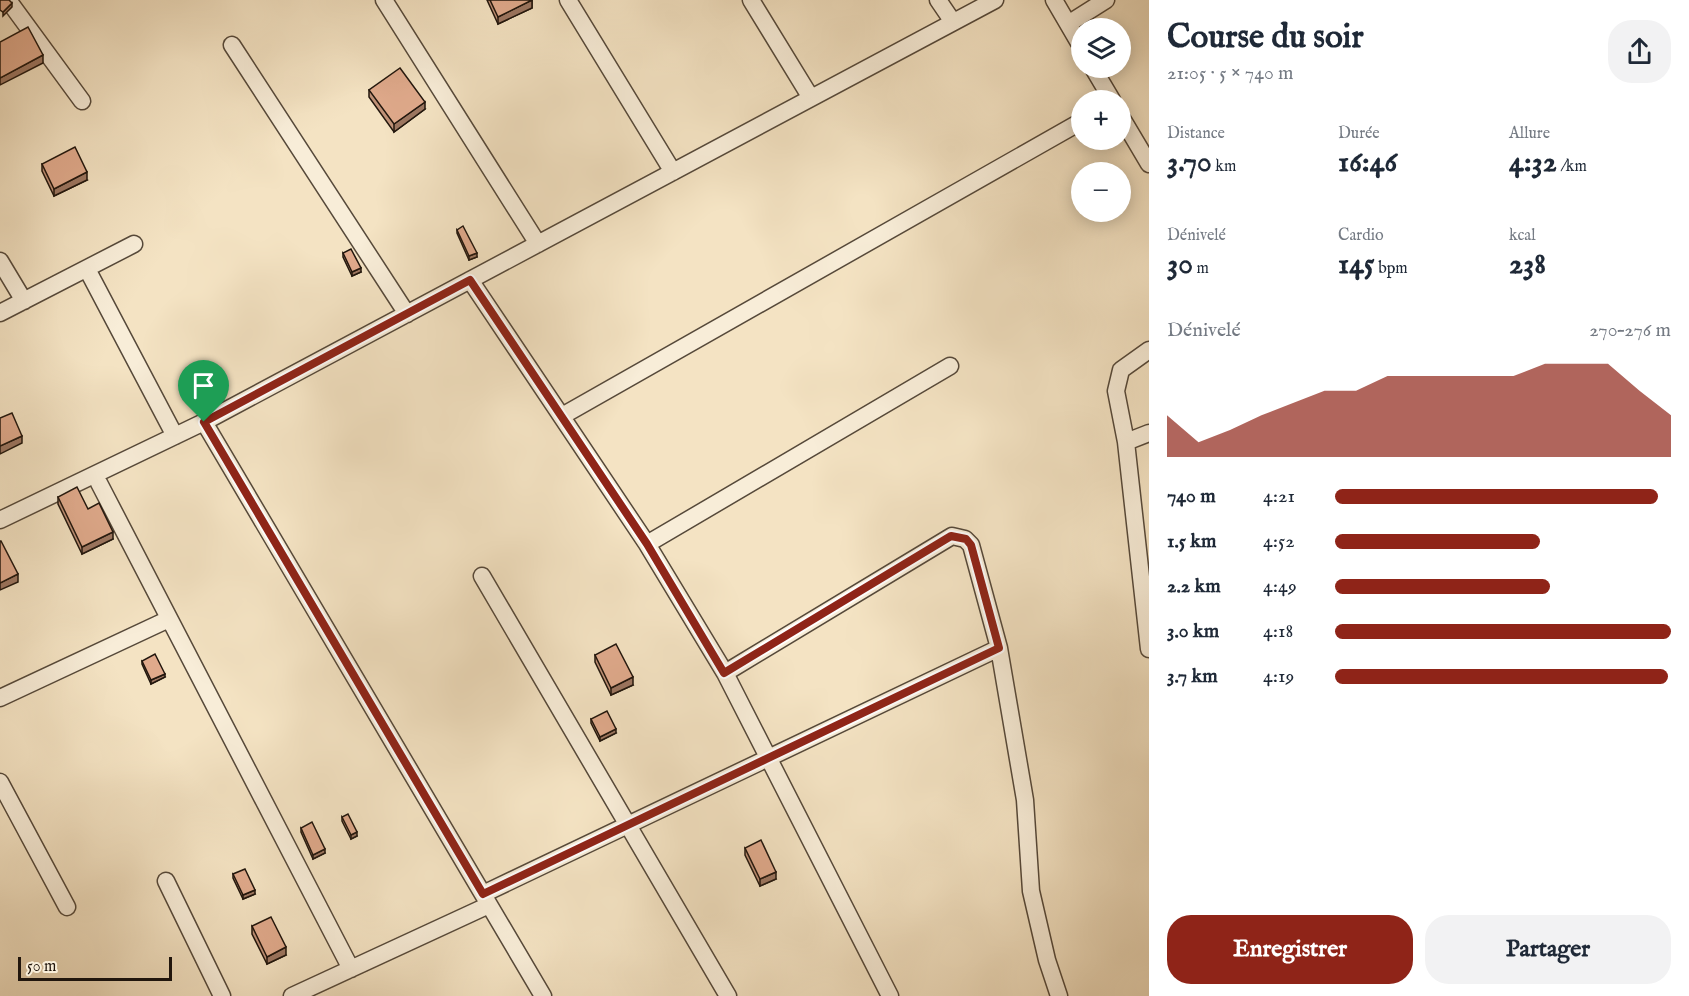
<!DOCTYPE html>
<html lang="fr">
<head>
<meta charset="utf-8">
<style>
	:root { --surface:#fff; --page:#f2f2f3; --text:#1f2937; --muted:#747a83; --accent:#8f2418 }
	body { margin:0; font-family:"IM FELL English",serif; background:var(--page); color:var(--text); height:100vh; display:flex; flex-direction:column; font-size:22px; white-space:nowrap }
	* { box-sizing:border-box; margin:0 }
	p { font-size:20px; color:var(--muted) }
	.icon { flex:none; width:33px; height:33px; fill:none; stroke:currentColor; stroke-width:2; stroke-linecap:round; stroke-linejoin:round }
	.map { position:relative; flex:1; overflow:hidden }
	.panel { display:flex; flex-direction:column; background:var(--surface); width:540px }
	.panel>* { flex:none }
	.buttons { position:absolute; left:1071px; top:18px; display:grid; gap:12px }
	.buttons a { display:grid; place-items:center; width:60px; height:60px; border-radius:50%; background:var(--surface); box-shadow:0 3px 15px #0003; font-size:30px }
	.scale { position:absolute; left:18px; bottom:15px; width:154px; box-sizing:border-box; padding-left:6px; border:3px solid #21160d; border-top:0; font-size:16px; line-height:21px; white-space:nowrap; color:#21160d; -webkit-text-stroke:4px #f8edd8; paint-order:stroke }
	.pin { position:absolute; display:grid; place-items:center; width:51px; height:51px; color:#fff; margin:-62px -26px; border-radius:50% 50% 50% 0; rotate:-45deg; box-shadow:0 0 6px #0007 }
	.pin .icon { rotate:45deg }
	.round { display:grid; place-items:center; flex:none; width:63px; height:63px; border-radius:24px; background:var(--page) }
	.overview { display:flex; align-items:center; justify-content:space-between; height:102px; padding:0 18px }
	h1 { font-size:33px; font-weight:700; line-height:45px }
	.metrics { display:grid; grid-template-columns:repeat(3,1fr); gap:9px; height:102px; padding:6px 18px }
	.metrics div { display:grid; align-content:center }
	.metrics b { font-size:30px; font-weight:700 }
	.metrics small { font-size:16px; font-weight:400 }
	.metrics p { font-size:16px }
	.chart { height:168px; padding:12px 18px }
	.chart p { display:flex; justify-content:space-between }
	.chart svg { width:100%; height:108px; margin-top:6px; fill:var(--accent); opacity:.7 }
	.primary-button { display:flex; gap:12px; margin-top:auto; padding:12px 18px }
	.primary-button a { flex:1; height:69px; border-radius:24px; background:var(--accent); color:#fff; font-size:24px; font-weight:700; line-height:69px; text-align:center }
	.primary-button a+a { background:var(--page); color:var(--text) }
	ul { padding:0 18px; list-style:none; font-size:20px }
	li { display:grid; grid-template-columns:96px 72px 1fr; align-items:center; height:45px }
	li i { height:15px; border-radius:8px; background:var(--accent) }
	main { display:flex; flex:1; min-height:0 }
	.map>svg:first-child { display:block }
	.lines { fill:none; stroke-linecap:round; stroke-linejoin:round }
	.minor-casing { stroke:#56493a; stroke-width:19 }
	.minor { stroke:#f8edd8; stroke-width:16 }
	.wall { fill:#c19278; stroke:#21160d; stroke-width:1.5 }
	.shaded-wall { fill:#9d7762; stroke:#21160d; stroke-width:1.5 }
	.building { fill:#e0aa8c; stroke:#21160d; stroke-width:1.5 }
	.route-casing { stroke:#fff; stroke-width:12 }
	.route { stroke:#8f2418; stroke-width:8 }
</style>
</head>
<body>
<main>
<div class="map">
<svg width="1149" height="996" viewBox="0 0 1149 996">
	<rect width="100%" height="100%" fill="#f4e3c3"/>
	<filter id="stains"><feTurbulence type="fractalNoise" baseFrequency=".00333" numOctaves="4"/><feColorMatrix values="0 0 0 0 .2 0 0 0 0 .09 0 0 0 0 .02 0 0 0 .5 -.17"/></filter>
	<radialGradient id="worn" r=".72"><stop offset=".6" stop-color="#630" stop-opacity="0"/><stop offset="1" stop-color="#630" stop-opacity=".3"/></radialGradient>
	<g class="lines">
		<defs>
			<path id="minor" d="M8,0L82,101
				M384,0L538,244
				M568,0L673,172
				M751,0L811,98
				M938,0L953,22
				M1054,0L1082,48
				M1068,24L1106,0
				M232,45L407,314
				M1093,68L1112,100
				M1120,115L1149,164
				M0,261L24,301
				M87,269L175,436
				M470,280L647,544L725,673L890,996
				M0,313L134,244
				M1149,350L1121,370L1116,391L1126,442L1149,649
				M562,416L1082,121
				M204,422L543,996
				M1126,442L1149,433
				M99,483L351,969
				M0,520L204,422L995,0
				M647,544L950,366
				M482,576L728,996
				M725,673L952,536L965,539L971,545L999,648L1025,800L1031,891L1047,960L1059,996
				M0,698L169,619
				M0,782L67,907
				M166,881L222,996
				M483,894L999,648
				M292,996L489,905"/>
		</defs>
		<use href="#minor" class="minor-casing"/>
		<use href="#minor" class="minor"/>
	</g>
	<path class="wall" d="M487,0H532V8L498,24Z
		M369,90L425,109L394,132L369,97Z
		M42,164L87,180L54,196L42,171Z
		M457,230L477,257L469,260L457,233Z
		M343,253L361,272L352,276L343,257Z
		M58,497L88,509L113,539L82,554L58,504Z
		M595,655L633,685L611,695L595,662Z
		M142,661L165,677L151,684L142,664Z
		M591,719L616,733L600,741L591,723Z
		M342,817L357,836L351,839L342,821Z
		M301,828L325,853L313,859L301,832Z
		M745,848L776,879L760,886L745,855Z
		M233,874L255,894L243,899L233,878Z
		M252,926L286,955L267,964L252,934Z"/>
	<path class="shaded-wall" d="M532,0V8L498,24V17Z
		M12,3V7L3,16V12Z
		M43,55V63L0,85V78Z
		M425,102V109L394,132V124Z
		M87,172V180L54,196V189Z
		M477,253V257L469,260V256Z
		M361,268V272L352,276V272Z
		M22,436V443L0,454V446Z
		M113,532V539L82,554V547Z
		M18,574V582L0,590V583Z
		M165,674V677L151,684V680Z
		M633,677V685L611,695V688Z
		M616,729V733L600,741V737Z
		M357,832V836L351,839V835Z
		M325,849V853L313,859V855Z
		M776,872V879L760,886V879Z
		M255,890V894L243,899V895Z
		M286,947V955L267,964V957Z"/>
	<path class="building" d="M0,0H9L12,3L3,12L0,10Z
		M490,0H532L498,17Z
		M28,27L43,55L0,78V42Z
		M400,68L425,102L394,124L369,90Z
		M75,147L87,172L54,189L42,164Z
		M463,226L477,253L469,256L457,230Z
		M351,249L361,268L352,272L343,253Z
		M12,413L22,436L0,446V418Z
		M77,487L88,509L99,503L113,532L82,547L58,497Z
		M0,541H1L18,574L0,583Z
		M616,644L633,677L611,688L595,655Z
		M155,654L165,674L151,680L142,661Z
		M607,711L616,729L600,737L591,719Z
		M348,814L357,832L351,835L342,817Z
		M312,822L325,849L313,855L301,828Z
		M761,840L776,872L760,879L745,848Z
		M245,869L255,890L243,895L233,874Z
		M271,917L286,947L267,957L252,926Z"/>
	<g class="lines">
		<defs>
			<path id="route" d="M470,280L647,544L724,673L951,536L966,539L971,545L999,648L483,894L204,422Z"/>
		</defs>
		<use href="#route" class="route-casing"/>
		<use href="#route" class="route"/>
	</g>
	<rect width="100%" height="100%" filter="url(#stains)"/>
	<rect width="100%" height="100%" fill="url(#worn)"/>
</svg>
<div class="buttons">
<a><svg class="icon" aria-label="layers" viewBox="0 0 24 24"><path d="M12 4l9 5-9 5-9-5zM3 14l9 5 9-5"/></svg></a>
<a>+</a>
<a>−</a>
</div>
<div class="scale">50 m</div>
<div class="pin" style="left:204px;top:422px;background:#1e9e55"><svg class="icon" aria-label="arrive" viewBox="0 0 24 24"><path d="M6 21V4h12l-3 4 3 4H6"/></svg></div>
</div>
<section class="panel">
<div class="overview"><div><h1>Course du soir</h1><p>21:05 · 5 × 740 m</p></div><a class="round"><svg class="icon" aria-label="share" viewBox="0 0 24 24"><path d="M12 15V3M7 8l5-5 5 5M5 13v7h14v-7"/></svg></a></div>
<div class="metrics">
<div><p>Distance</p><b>3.70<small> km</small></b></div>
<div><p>Durée</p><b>16:46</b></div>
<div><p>Allure</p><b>4:32<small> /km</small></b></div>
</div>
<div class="metrics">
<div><p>Dénivelé</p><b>30<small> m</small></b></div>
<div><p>Cardio</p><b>145<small> bpm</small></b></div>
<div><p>kcal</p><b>238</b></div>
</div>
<div class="chart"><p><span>Dénivelé</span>270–276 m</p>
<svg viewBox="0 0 160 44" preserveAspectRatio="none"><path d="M0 44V27L10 38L20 33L30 27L40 22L50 17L60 17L70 11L80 11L90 11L100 11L110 11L120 6L130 6L140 6L150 17L160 27V44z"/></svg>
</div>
<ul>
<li><b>740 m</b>4:21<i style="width:96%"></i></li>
<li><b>1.5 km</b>4:52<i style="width:61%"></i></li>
<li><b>2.2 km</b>4:49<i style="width:64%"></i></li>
<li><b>3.0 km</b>4:18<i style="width:100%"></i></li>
<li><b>3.7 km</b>4:19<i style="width:99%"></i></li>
</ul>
<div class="primary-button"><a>Enregistrer</a><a>Partager</a></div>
</section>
</main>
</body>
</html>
